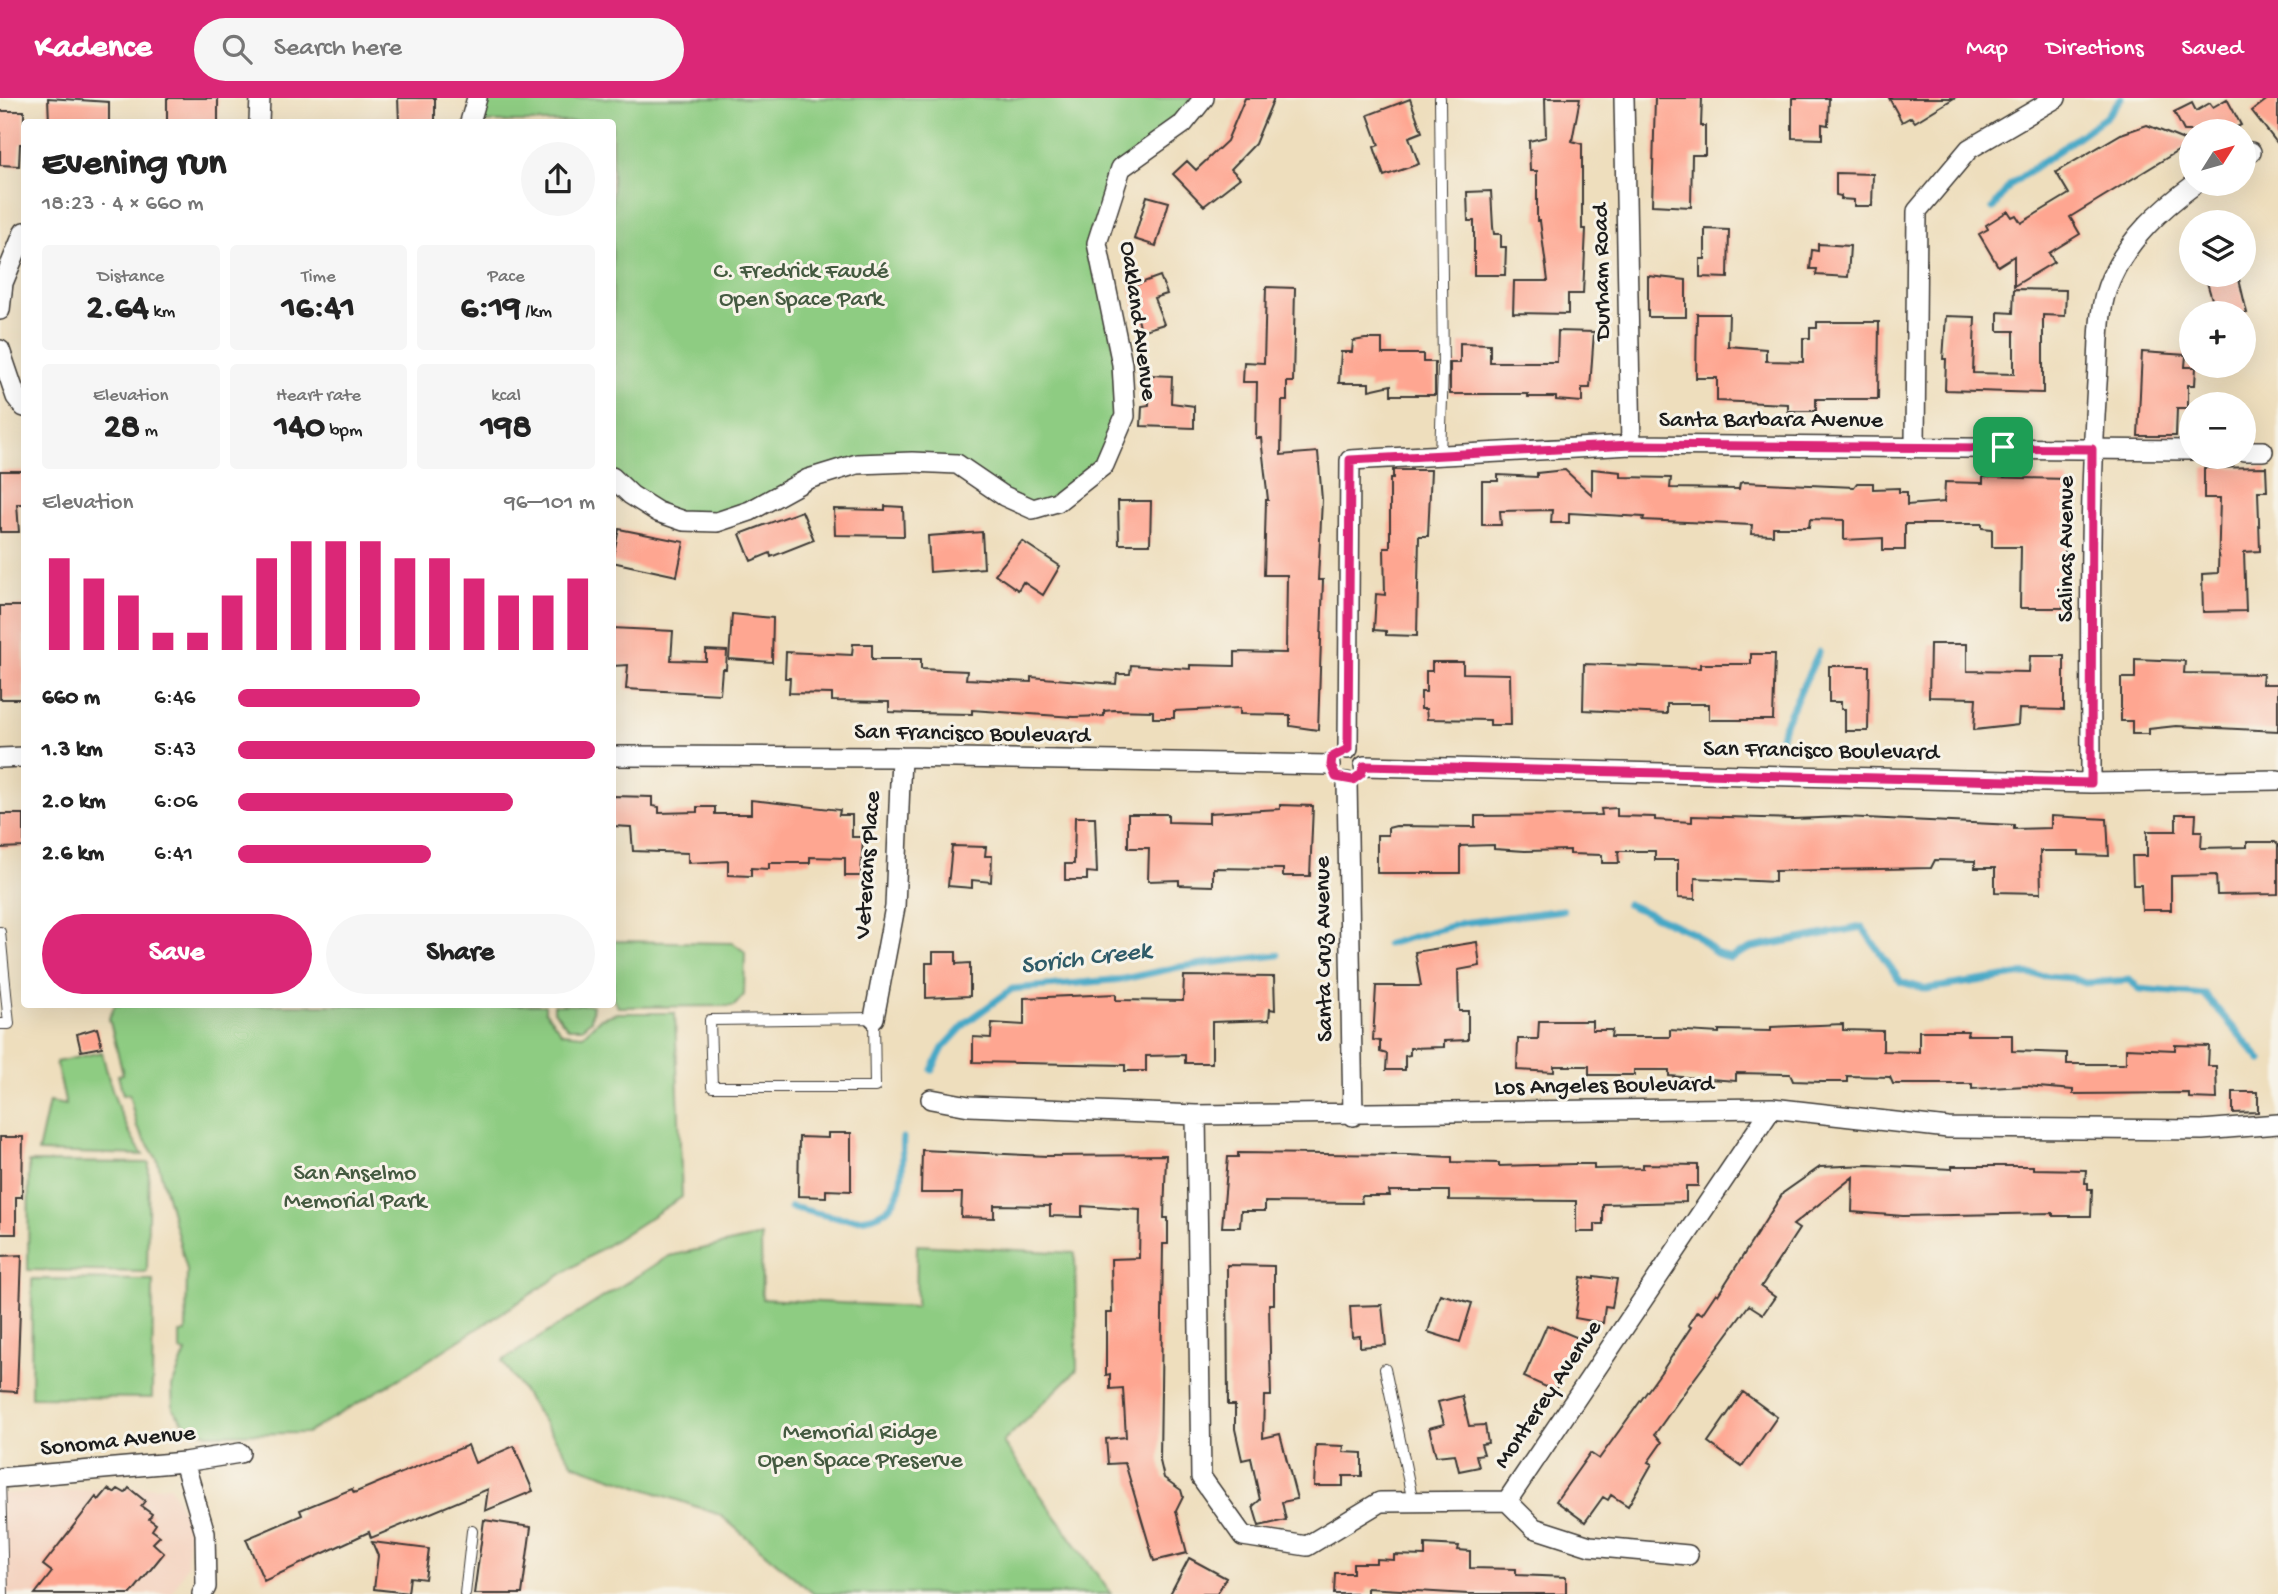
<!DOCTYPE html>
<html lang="en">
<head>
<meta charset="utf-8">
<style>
	:root { --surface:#fff; --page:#f6f6f6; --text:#222; --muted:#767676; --accent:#db2777 }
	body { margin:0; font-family:"Gochi Hand",sans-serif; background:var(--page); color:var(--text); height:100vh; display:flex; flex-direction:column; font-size:26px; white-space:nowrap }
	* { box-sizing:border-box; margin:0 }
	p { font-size:23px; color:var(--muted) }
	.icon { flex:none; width:38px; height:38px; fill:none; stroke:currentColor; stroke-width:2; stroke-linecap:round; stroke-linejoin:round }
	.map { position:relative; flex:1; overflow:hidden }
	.panel { position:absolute; left:21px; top:21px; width:595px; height:889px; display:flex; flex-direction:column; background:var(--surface); border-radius:7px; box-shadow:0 7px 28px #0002 }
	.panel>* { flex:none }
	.needle { width:46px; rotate:53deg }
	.controls { position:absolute; left:2179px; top:21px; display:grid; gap:14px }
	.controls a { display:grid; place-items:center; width:77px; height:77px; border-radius:50%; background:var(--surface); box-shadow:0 7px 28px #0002; font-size:35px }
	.pin { position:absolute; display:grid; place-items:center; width:60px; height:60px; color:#fff; margin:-30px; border-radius:14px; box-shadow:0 4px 10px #0006 }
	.round { display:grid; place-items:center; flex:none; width:74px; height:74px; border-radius:37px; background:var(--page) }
	.overview { display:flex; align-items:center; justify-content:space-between; height:119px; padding:0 21px }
	h1 { font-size:38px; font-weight:700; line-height:52px }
	.stats { display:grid; grid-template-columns:repeat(3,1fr); gap:10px; height:119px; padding:7px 21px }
	.stats div { display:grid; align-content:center; border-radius:7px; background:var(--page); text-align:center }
	.stats b { font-size:35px; font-weight:700 }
	.stats small { font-size:19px; font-weight:400 }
	.stats p { font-size:19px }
	.chart { height:196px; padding:14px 21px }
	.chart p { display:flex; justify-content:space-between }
	.chart svg { width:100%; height:126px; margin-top:7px; stroke:var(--accent); stroke-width:6 }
	.primary-button { display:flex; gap:14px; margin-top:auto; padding:14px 21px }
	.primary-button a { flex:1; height:80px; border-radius:42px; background:var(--accent); color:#fff; font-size:28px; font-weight:700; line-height:80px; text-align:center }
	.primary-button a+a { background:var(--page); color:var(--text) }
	ul { padding:0 21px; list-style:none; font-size:23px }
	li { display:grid; grid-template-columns:112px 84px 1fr; align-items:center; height:52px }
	li i { height:18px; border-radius:9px; background:var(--accent) }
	header { display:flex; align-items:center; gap:42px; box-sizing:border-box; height:98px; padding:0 35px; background:var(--accent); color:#fff }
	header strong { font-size:33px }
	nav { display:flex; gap:38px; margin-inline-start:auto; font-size:24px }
	.search { width:490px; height:63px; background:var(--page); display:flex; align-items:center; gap:18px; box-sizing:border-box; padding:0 24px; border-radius:38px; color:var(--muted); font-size:26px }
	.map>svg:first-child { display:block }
	.built { fill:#f4d3c0 }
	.green { fill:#8ecc82; stroke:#55744f; stroke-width:2 }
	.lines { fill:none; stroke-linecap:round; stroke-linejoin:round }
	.stream { stroke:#47a8c6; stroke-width:7 }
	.building { fill:#fea691 }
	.lane-casing { stroke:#3c3934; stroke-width:12 }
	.street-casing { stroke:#3c3934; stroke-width:22 }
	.lane { stroke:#fff; stroke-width:10 }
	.street { stroke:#fff; stroke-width:19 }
	.route-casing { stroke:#fff; stroke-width:14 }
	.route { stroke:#db2777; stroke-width:9 }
	.labels { text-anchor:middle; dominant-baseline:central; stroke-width:6; stroke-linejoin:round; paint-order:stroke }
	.park-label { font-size:24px; fill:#445a40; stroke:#f7f3e8 }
	.street-label { font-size:24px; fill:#1c1c1c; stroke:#f7f3e8 }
	.water-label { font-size:26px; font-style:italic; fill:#2f5b68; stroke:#f7f3e8 }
</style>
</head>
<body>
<header>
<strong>Kadence</strong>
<div class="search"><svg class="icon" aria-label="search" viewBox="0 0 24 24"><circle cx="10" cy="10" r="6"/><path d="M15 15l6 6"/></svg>Search here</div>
<nav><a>Map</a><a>Directions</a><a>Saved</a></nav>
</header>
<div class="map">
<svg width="2278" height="1496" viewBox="0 0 2278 1496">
	<rect width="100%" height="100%" fill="#f7f3e8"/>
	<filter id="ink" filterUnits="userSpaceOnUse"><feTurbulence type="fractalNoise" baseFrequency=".0143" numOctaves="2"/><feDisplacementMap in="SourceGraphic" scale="14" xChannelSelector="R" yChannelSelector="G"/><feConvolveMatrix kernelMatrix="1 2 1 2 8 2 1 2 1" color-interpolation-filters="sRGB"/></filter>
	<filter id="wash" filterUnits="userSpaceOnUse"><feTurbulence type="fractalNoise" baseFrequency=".00686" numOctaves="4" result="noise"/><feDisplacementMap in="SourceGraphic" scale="28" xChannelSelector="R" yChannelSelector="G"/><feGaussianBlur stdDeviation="1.57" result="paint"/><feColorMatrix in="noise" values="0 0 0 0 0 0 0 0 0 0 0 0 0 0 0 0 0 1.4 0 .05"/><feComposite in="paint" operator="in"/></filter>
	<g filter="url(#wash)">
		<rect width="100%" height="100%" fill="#eedebd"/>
		<path class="built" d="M170,1388L189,1425L187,1467L172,1496H0V1396Z"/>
		<path class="green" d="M480,0H1204L1121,70L1097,144L1125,318L1104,367L1033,411L957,366H857L750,413L684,423L613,379L612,24H470Z
			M613,843L733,845L745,854L744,897L734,908L618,909L613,901Z
			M115,907H545V913L562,935L583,937L601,920L617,915H675L682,1099L402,1279L307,1335L208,1336L186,1327L173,1311L172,1288L186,1254L180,1253V1235L186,1234L187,1172L157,1061L137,1029L129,996L123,997L118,977L123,976L109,920Z
			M554,907H593L591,922L582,930H568L554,913Z
			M102,954C111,993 121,1024 143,1057L38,1054L49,1004L66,1007L56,964Z
			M29,1064L149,1065L147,1174L28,1172Z
			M761,1138L762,1201L916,1209L917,1147L1075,1155L1077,1272L1003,1344L1111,1496H814L720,1417L573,1366L502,1263L669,1158Z
			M32,1181L153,1182L152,1300L31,1299Z"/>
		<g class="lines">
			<path class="stream" d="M1993,110L2010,87L2107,18L2121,0
				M1778,650L1783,630L1819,554
				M1627,806L1695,836L1716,855L1730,860L1751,850L1862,829L1901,884L1926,891L2023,876L2072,880L2085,885L2129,882L2140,891L2205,897L2261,962
				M1387,846L1462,825L1563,812
				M932,972L943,950L967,924L1012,891L1124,881L1178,869L1278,857
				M791,1109C825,1116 881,1138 898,1095C904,1079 902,1056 903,1040"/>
		</g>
		<g id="blocks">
			<path class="building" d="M48,0L109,4V24H49Z
				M167,0H218V24H167Z
				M398,0H435V24H399Z
				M1245,0H1274L1255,46L1231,71L1240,80L1204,108L1173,76L1187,63L1196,72L1227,43Z
				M1545,0H1580L1572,43L1582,46V131H1586L1583,196H1568V216L1513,215L1514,183H1548L1540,123H1537V73H1530L1529,43L1546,39Z
				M1655,0H1702L1701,28H1705V57H1692L1691,109L1652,107Z
				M1792,0H1829L1828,27L1822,26V41L1792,40Z
				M1889,0H1954L1915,24L1911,19L1902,24Z
				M2269,0H2278V46L2252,13Z
				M1410,1L1422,34L1409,39L1419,66L1384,78L1374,49L1379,47L1368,17Z
				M2227,1L2241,27L2229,33H2184L2174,14L2192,5L2196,13L2210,5L2213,9Z
				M0,13H24V46H20L19,68L0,67Z
				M2147,27L2191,45L2070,119L2080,136L2049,155L2054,164L2014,188V158L1998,168L1979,136L1988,131L1986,127L2008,113L2012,119L2016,117L2021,125L2069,96L2056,74L2121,36Z
				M1836,75L1873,76L1872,108H1854V102L1841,101V98L1836,97Z
				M1491,93L1493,129L1494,136H1501V149H1506L1505,177H1474V123H1468L1467,94Z
				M1147,98L1169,104L1156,148L1134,141Z
				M1705,131L1729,132L1728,180L1700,179V161H1705Z
				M1818,146L1850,148L1848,179L1816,177L1817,171H1810L1812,152L1818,153Z
				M2222,177H2238L2247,215H2216L2206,181Z
				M1160,178L1167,196L1154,200L1164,226L1141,233L1130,189Z
				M1648,178L1686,182V219H1648Z
				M1266,189L1295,190L1293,284H1287V303H1282L1281,357L1318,354L1322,402L1318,482H1323L1318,632L1290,628V617L1240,616V610L1174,613V620H1153V613L1114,612L1104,613V618L1074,619L972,612V616L915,615L889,614V604L832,603V596L789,595L790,580H785L786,554L852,557L853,546H872V561H921V571L967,573L966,581L1031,584V579L1116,586L1117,576H1130L1131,567L1190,571V567L1235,568V554L1286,555L1287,477H1264L1266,402H1268L1261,340H1256L1257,284H1243L1244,264L1264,265Z
				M2014,191L2066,192L2065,218L2043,217V295L1945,292L1946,261H1943L1946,218L1975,219L1973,275L2014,276V233H1998V214L2013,215Z
				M1697,216H1729L1728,248L1766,251V263L1803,264V240H1810V230H1817V224H1879L1878,301H1816V313H1788V306L1717,303V280H1696Z
				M1558,233L1594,234L1590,290H1582V304L1556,302V299H1528V296H1450V265H1460V245L1490,246V264H1557Z
				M1365,241H1382V256H1423V264H1435V297H1391V287L1369,292V285H1339L1341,254H1352L1353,243Z
				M2142,254L2186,257L2185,269H2196L2195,287H2188V310H2177L2176,338H2138Z
				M1150,277L1172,278L1171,305L1194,308V330L1141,328L1142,308L1149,307Z
				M2266,369L2267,393H2258L2260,453L2244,454L2246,513L2203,514L2202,476L2218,475L2220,400H2204V370Z
				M1592,371L1621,374V379L1671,380L1670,390L1739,391L1740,385L1744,384L1854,389L1857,385H1873V391L1899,390V394H1907V407L1944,404L1945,384L1983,385V379L2068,381L2063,510H2020L2021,449H1992V431L1982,430V426H1905V452H1883V440L1844,442V422L1810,421L1809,429H1773V437L1751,436L1752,427L1643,422L1644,419L1569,415V425H1551L1552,412L1500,413L1501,427H1482V383H1498V377L1537,379V375L1565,372L1592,397Z
				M1393,372H1431L1428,438H1419L1417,538L1386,537V533L1374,532L1376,496L1385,497L1384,450H1390V381H1393Z
				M0,373H24V406H17L19,434H0Z
				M1118,403H1151L1150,446H1119Z
				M885,408L903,409L904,438L835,437L834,411L885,412Z
				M802,413L814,442L771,459L770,455L751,463L740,436Z
				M619,431L684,444L677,478L612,464Z
				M982,434L984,470L930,474L928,438Z
				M1022,443L1060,468L1043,497L1023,484L1018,492L995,476Z
				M0,508H24V601H0Z
				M732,516L773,520L772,564L729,561Z
				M612,530L673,533L671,562L706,563V552L727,553L726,571H722L720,596L626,591L628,567L612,568Z
				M1930,546H1967V573L2029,574L2030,558H2064V612L2019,611L2018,627L1974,632L1976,600L1929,599Z
				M1751,556H1775L1773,622H1709V606H1667V616L1583,612L1584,566L1700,570V566H1751Z
				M2135,561L2185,563L2184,575L2263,576L2262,586H2278V633L2176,628L2149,631V636H2132V623H2121V580H2135Z
				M1432,564H1463V575L1510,576L1511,627H1490V622L1427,621L1426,611H1421V594H1426V573H1432Z
				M1829,568H1869L1868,633H1845V611H1841V604H1829Z
				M612,698L652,699V708L659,709V715L697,714V709H715V716H751V702L840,712L839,717H852V739H863L861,778H845V760L810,759V765H769V771L751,770V778L728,777V763L688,765V755L633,753L631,729L612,728Z
				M1280,707L1313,708L1310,778H1283V771L1213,770V788L1179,787V782L1148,783L1149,750H1128V716H1168V724L1209,725V715L1280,711Z
				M1617,710V718L1655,719V722L1692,724V718L1793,721L1844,719L2014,727V731L2051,730V718L2107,721L2109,758L2079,757V753H2040L2041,795L1995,794V770H1975V763L1935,762L1931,770L1775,773V784L1695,780V801L1678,800V762H1655V753H1618L1619,765H1602V757L1570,756V752L1525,753L1494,751V747L1460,748V775H1377V737H1388V730L1396,728L1475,729V718L1602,717L1601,711Z
				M0,716H24V749L0,750Z
				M2176,716H2196L2195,733H2202L2201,750L2247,749V744H2275L2278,747V796L2217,797L2216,777L2171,778V812H2142L2141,787H2133L2132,758H2147V733H2176Z
				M1075,719H1095L1097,775L1087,774V782H1065V766H1074Z
				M952,748L986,749L985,758H992L991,784L972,782V790L948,788Z
				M1477,844L1480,868L1458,872L1459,913H1468V942L1444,943V949L1410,950V957L1405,958V972H1386L1387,956L1380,954V943L1373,942L1376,888H1421L1415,854Z
				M933,854H956V866L970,865V898L926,900V865H933Z
				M1184,878L1274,879L1275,912L1270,911L1269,922L1212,924V965H1185V957L1146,958V973H1125V967L973,964V939L991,940L992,925L1024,927V900L1116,896V902L1183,903Z
				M1539,923H1592V932H1612L1611,939H1670V932L1719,935V932L1771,933V929L1843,926V932L1883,933V953L1919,954V933H1968L1967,937H2012V953L2067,955V966H2123L2126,965V950L2175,952V947L2209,948L2208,968H2216L2217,1001L2189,1000V995L2073,996V992L2026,988L1972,991V986H1893L1890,979L1847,978V984H1823L1793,983L1790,976L1736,975V983L1669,978V972H1634V977H1589V968H1554V974L1517,972L1518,941H1538Z
				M97,930L102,949L81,953L77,936Z
				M2233,994H2258V1014L2233,1015Z
				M828,1035H851V1093L826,1092V1099L798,1098L799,1039L828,1040Z
				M0,1039H23L22,1099H16V1136H0Z
				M922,1052L1047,1058L1166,1057L1164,1120H1168V1146H1163L1160,1363L1164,1380L1181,1392L1183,1399L1176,1413L1187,1455L1154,1463L1125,1365L1108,1366L1106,1341L1126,1339L1123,1290L1110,1291V1276L1106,1277V1215H1112L1111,1161L1139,1160L1140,1112L1082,1108V1119L1050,1118V1108L994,1107V1120L961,1119L962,1095H921Z
				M1238,1055L1406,1057L1452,1059V1064L1499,1065V1068L1576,1066H1594V1071L1643,1070V1066L1698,1067V1088H1686V1104L1603,1106V1126H1595V1134H1576V1103L1449,1102V1093H1389L1390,1098H1361L1362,1105L1265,1104V1113H1241L1240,1129H1222L1228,1059H1238Z
				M1868,1067L1952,1071V1068H2033V1071L2086,1072L2085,1085H2088V1091H2092L2091,1118H2053V1115L1903,1118L1852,1114L1853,1079L1793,1127L1799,1131L1761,1189L1775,1199L1763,1216L1749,1207L1689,1288L1655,1336L1662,1344L1648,1364L1652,1366L1628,1408L1611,1397L1608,1402L1603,1399L1585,1424L1556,1403L1590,1355L1599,1361L1664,1270L1691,1229L1688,1227L1697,1213L1702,1216L1716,1195L1718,1197L1783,1095L1820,1069Z
				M22,1157L17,1294L0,1293V1158Z
				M1227,1167L1274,1168V1206H1269L1271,1298H1264L1263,1340L1280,1336L1297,1401L1282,1404L1286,1422L1259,1428L1253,1408L1260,1402L1251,1360L1242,1362L1235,1331V1307H1228Z
				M1594,1178L1617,1181L1612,1209L1605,1208L1603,1225L1575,1220L1581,1179L1594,1181Z
				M1440,1196L1472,1205L1460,1244L1428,1234Z
				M1382,1207L1386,1247L1360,1249V1238L1352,1239L1350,1208Z
				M1547,1227L1581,1241L1573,1263L1568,1261L1555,1293L1524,1279Z
				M1743,1294L1777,1319L1742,1369L1708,1344Z
				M1462,1298L1469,1328L1485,1327L1488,1345L1481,1346L1484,1356L1476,1357L1479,1369L1459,1373L1455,1356L1436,1358L1429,1330L1444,1326L1438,1304Z
				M468,1347L475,1365L514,1348L533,1393L485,1413L488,1391L371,1440L369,1434L264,1483L246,1441L302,1417L300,1412L352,1391L354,1395Z
				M1316,1347L1344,1348L1343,1354L1362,1355V1378H1343V1388H1314Z
				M129,1390L145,1403L141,1408L152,1416L149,1421L156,1426L152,1432L160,1438L153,1445L164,1455L131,1496H35L52,1474L43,1467L96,1399L99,1402L108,1391L114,1395L118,1391L125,1395Z
				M484,1422L531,1429L522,1496H474Z
				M372,1444L429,1451L425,1481L410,1479L408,1495L374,1491L378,1458Z
				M1425,1446L1459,1448L1458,1452L1470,1453V1470L1516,1471V1477L1566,1479V1496H1468L1367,1490V1496H1334L1335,1475H1353V1465H1376V1461L1394,1462V1457L1425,1458Z
				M1189,1460L1226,1480L1217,1496H1170Z"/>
		</g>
	</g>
	<g filter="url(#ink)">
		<use href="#blocks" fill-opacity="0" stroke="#3c3934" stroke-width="2"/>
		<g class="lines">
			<defs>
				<path id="lane" d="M1440,0L1443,272L1440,357
					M874,920L875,989H712L710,922Z
					M0,926H9L0,834
					M1385,1271L1413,1404
					M0,1380L3,1496
					M465,1496L472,1433"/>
				<path id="street" d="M1624,0L1631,347
					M259,24L260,0
					M470,24L477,0
					M2244,58L2251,54
					M0,212L3,185L24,134
					M0,252L16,299L24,309
					M1915,347L1917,113L1969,51L2056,0
					M2244,353H2263
					M612,379L631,397L658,414L684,423L717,424L750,413L808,381L857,366L912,364L957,366L1004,398L1033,411L1057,404L1104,367L1125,318L1122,266L1097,145L1121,70L1183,26L1204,0
					M1348,651L1350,362L1631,347L2191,352
					M612,658L901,659L1330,667
					M0,660L24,659
					M1364,668L2091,685L2278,682
					M1347,684L1353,1018
					M2091,685C2091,552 2088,418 2097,285C2100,250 2096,213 2111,180C2130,139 2160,112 2195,86
					M874,920L895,809L901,659
					M931,1001L969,1008L1196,1017L1772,1010L1948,1030L2202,1032L2278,1026
					M1196,1017L1201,1379L1243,1438L1307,1448L1380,1404L1507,1403
					M184,1364L205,1435L206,1489L202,1496
					M0,1380L184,1364L240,1355
					M1507,1403L1772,1010
					M1507,1403L1534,1430L1590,1448L1688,1457"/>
			</defs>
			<use href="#lane" class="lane-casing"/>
			<use href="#street" class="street-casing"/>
			<use href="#lane" class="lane"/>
			<use href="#street" class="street"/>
		</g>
	</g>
	<g class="lines" filter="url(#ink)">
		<defs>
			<path id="route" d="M1631,347L2092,351L2091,685L1364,668L1361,676L1353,682L1336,679L1331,667L1332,659L1348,651L1350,362Z"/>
		</defs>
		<use href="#route" class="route-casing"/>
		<use href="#route" class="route"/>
	</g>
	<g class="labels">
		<g class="park-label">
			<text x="801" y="174">C. Fredrick Faudé<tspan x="801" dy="28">Open Space Park</tspan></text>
			<text x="355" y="1076">San Anselmo<tspan x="355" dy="28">Memorial Park</tspan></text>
			<text x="860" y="1335">Memorial Ridge<tspan x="860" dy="28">Open Space Preserve</tspan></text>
		</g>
		<g class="street-label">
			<text transform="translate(1603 174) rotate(-91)">Durham Road</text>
			<text transform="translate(1137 223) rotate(82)">Oakland Avenue</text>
			<text x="1771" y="323">Santa Barbara Avenue</text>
			<text transform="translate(2067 451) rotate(-90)">Salinas Avenue</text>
			<text transform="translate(972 637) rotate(1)">San Francisco Boulevard</text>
			<text transform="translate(1821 654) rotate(1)">San Francisco Boulevard</text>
			<text transform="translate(869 767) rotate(-86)">Veterans Place</text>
			<text transform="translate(1325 851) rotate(-91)">Santa Cruz Avenue</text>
			<text transform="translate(1604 989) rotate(-1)">Los Angeles Boulevard</text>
			<text transform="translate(1549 1297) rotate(-56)">Monterey Avenue</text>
			<text transform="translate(118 1344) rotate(-6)">Sonoma Avenue</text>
		</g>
		<g class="water-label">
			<text transform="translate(1086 862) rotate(-7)">Sorich Creek</text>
		</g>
	</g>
</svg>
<div class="controls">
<a><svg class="needle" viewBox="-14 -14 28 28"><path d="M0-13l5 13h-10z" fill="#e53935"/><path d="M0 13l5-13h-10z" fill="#767676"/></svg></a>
<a><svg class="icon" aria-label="layers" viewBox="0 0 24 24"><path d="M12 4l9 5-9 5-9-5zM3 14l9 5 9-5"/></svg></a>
<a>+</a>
<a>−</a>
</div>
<div class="pin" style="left:2003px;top:349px;background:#1e9e55"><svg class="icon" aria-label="arrive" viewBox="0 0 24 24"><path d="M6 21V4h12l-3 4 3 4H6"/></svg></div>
<section class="panel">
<div class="overview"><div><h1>Evening run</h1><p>18:23 · 4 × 660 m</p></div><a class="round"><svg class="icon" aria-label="share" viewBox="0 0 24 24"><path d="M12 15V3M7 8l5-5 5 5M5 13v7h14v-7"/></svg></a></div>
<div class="stats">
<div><p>Distance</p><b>2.64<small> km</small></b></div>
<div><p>Time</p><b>16:41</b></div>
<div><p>Pace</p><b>6:19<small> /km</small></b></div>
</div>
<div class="stats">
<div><p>Elevation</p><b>28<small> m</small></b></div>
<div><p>Heart rate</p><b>140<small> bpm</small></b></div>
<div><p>kcal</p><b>198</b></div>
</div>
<div class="chart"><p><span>Elevation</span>96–101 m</p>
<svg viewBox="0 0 160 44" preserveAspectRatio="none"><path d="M5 44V12M15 44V19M25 44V25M35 44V38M45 44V38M55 44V25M65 44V12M75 44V6M85 44V6M95 44V6M105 44V12M115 44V12M125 44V19M135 44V25M145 44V25M155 44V19"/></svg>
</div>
<ul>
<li><b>660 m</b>6:46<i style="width:51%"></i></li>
<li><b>1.3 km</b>5:43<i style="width:100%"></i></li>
<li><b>2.0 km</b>6:06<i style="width:77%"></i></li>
<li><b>2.6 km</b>6:41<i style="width:54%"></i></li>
</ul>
<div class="primary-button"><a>Save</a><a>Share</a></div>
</section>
</div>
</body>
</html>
